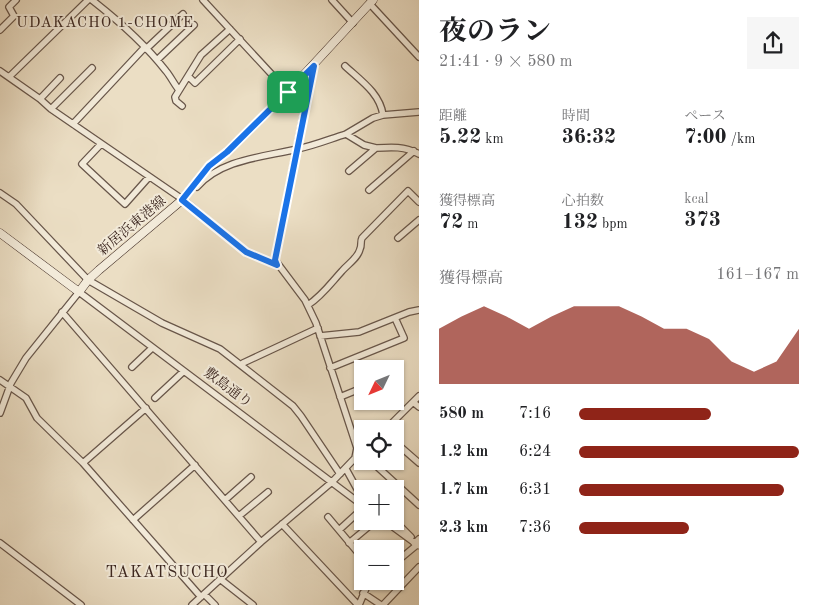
<!DOCTYPE html>
<html lang="ja">
<head>
<meta charset="utf-8">
<style>
	:root { --surface:#fff; --page:#f6f6f6; --text:#202124; --muted:#757577; --accent:#8f2418 }
	body { margin:0; font-family:"Old Standard TT","Noto Serif JP",serif; background:var(--page); color:var(--text); height:100vh; display:flex; flex-direction:column; font-size:19px; white-space:nowrap }
	* { box-sizing:border-box; margin:0 }
	p { font-size:16px; color:var(--muted) }
	.icon { flex:none; width:28px; height:28px; fill:none; stroke:currentColor; stroke-width:2; stroke-linecap:round; stroke-linejoin:round }
	.map { position:relative; flex:1; overflow:hidden }
	.drawer { display:flex; flex-direction:column; background:var(--surface); width:400px }
	.drawer>* { flex:none }
	.needle { width:32px; rotate:227deg }
	.buttons { position:absolute; left:354px; top:360px; display:grid; gap:10px }
	.buttons a { display:grid; place-items:center; width:50px; height:50px; border-radius:0px; background:var(--surface); box-shadow:0 1px 4px #0004; font-size:25px }
	.pin { position:absolute; display:grid; place-items:center; width:42px; height:42px; color:#fff; margin:-21px; border-radius:10px; box-shadow:0 2px 8px #0006 }
	.round { display:grid; place-items:center; flex:none; width:52px; height:52px; border-radius:0px; background:var(--page) }
	.head { display:flex; align-items:center; justify-content:space-between; height:85px; padding:0 20px }
	h1 { font-size:28px; font-weight:700; line-height:38px }
	.metrics { display:grid; grid-template-columns:repeat(3,1fr); gap:8px; height:85px; padding:5px 20px }
	.metrics div { display:grid; align-content:center }
	.metrics b { font-size:21px; font-weight:700 }
	.metrics small { font-size:14px; font-weight:400 }
	.metrics p { font-size:14px }
	.chart { height:140px; padding:10px 20px }
	.chart p { display:flex; justify-content:space-between }
	.chart svg { width:100%; height:90px; margin-top:5px; fill:var(--accent); opacity:.7 }
	ul { padding:0 20px; list-style:none; font-size:16px }
	li { display:grid; grid-template-columns:80px 60px 1fr; align-items:center; height:38px }
	li i { height:12px; border-radius:6px; background:var(--accent) }
	main { display:flex; flex:1; min-height:0 }
	.map>svg:first-child { display:block }
	.lines { fill:none; stroke-linecap:round; stroke-linejoin:round }
	.minor-casing { stroke:#68564a; stroke-width:8 }
	.tertiary-casing { stroke:#68564a; stroke-width:9 }
	.secondary-casing { stroke:#3d2821; stroke-width:9 }
	.minor { stroke:#f2ead9; stroke-width:5.5 }
	.tertiary { stroke:#f2ead9; stroke-width:7 }
	.secondary { stroke:#f2ead9; stroke-width:8 }
	.route-casing { stroke:#fff; stroke-width:10 }
	.route { stroke:#1a73e8; stroke-width:6 }
	.labels { text-anchor:middle; dominant-baseline:central; stroke-width:4; stroke-linejoin:round; paint-order:stroke }
	.street-label { font-size:14px; fill:#3d2821; stroke:#f2ead9 }
	.neighbourhood-label { font-size:15px; letter-spacing:1px; fill:#3d2821; stroke:#f2ead9 }
	.quarter-label { font-size:16px; letter-spacing:1px; fill:#3d2821; stroke:#f2ead9 }
</style>
</head>
<body>
<main>
<div class="map">
<svg width="419" height="605" viewBox="0 0 419 605">
	<rect width="100%" height="100%" fill="#ebdec4"/>
	<filter id="stains"><feTurbulence type="fractalNoise" baseFrequency=".004" numOctaves="4"/><feColorMatrix values="0 0 0 0 .2 0 0 0 0 .09 0 0 0 0 .02 0 0 0 .5 -.17"/></filter>
	<radialGradient id="worn" r=".72"><stop offset=".6" stop-color="#630" stop-opacity="0"/><stop offset="1" stop-color="#630" stop-opacity=".3"/></radialGradient>
	<g class="lines">
		<defs>
			<path id="minor" d="M92,0C119,21 145,44 166,71C171,77 174,84 179,90
				M203,0L288,92
				M332,0L353,23
				M370,4L419,57
				M0,30L14,16L9,7L16,0
				M146,49L183,14
				M157,60L194,25
				M345,66C360,80 380,93 383,115L373,118L346,134
				M0,71L40,99L51,109L185,201L246,252L277,265
				M188,76L195,83L240,39
				M9,77L88,0
				M40,99L60,78
				M182,106L176,101L175,97L201,55L230,29
				M51,109L92,68
				M383,115L419,112
				M73,124L145,47
				M101,144L82,164L125,204L149,177
				M376,148C391,147 405,146 419,154
				M197,187C221,159 264,157 297,149C313,146 330,139 346,134L364,145L376,148L349,171
				M369,190L414,151
				M0,193L16,204L88,280L162,323L220,349L293,406L301,416L340,474
				M398,238L419,220
				M308,305C322,296 331,283 342,271C348,264 358,258 360,249C362,245 360,242 362,238L408,191L419,202
				M62,312L261,542
				M320,336L359,332L409,312L419,310
				M242,366L243,363L318,328
				M132,367L152,348
				M330,368L404,338L395,318
				M0,380L26,398L37,418L83,463L201,597
				M340,397L362,388
				M155,398L184,371
				M413,402L419,407
				M0,413L11,383L26,358L79,292L362,505
				M386,429L419,396
				M395,442L419,463
				M355,458L362,451
				M371,461L419,505
				M83,463L146,408
				M346,469L362,498
				M225,500L251,477
				M239,516L268,492
				M328,517L359,554
				M133,520L195,465
				M385,521L415,543L419,539
				M395,521L411,537
				M282,524L358,605
				M339,530L362,509
				M0,543L81,605
				M349,543L373,523L372,521
				M395,563L418,544
				M220,579L253,605
				M363,593L381,605
				M204,594L215,605
				M192,605L261,542L332,482L355,458L357,448L316,323L305,300L275,260L313,66
				M359,605L367,586L372,581
				M383,605L419,567"/>
			<path id="tertiary" d="M415,543L419,545"/>
			<path id="secondary" d="M0,233L79,292L88,280L99,270L182,200L209,166L227,152L288,92L373,0"/>
		</defs>
		<use href="#minor" class="minor-casing"/>
		<use href="#tertiary" class="tertiary-casing"/>
		<use href="#secondary" class="secondary-casing"/>
		<use href="#minor" class="minor"/>
		<use href="#tertiary" class="tertiary"/>
		<use href="#secondary" class="secondary"/>
	</g>
	<g class="lines">
		<defs>
			<path id="route" d="M314,66L275,260L277,265L246,252L182,200L209,166L227,152Z"/>
		</defs>
		<use href="#route" class="route-casing"/>
		<use href="#route" class="route"/>
	</g>
	<g class="labels">
		<g class="street-label">
			<text transform="translate(132 226) rotate(-40)">新居浜東港線</text>
			<text transform="translate(228 388) rotate(37)">敷島通り</text>
		</g>
		<g class="neighbourhood-label">
			<text x="105" y="23">UDAKACHO 1-CHOME</text>
		</g>
		<g class="quarter-label">
			<text x="167" y="573">TAKATSUCHO</text>
		</g>
	</g>
	<rect width="100%" height="100%" filter="url(#stains)"/>
	<rect width="100%" height="100%" fill="url(#worn)"/>
</svg>
<div class="buttons">
<a><svg class="needle" viewBox="-14 -14 28 28"><path d="M0-13l5 13h-10z" fill="#e53935"/><path d="M0 13l5-13h-10z" fill="#757577"/></svg></a>
<a><svg class="icon" aria-label="locate" viewBox="0 0 24 24"><circle cx="12" cy="12" r="6"/><path d="M12 2v4M12 18v4M2 12h4M18 12h4"/></svg></a>
<a>+</a>
<a>−</a>
</div>
<div class="pin" style="left:288px;top:92px;background:#1e9e55"><svg class="icon" aria-label="arrive" viewBox="0 0 24 24"><path d="M6 21V4h12l-3 4 3 4H6"/></svg></div>
</div>
<section class="drawer">
<div class="head"><div><h1>夜のラン</h1><p>21:41 · 9 × 580 m</p></div><a class="round"><svg class="icon" aria-label="share" viewBox="0 0 24 24"><path d="M12 15V3M7 8l5-5 5 5M5 13v7h14v-7"/></svg></a></div>
<div class="metrics">
<div><p>距離</p><b>5.22<small> km</small></b></div>
<div><p>時間</p><b>36:32</b></div>
<div><p>ペース</p><b>7:00<small> /km</small></b></div>
</div>
<div class="metrics">
<div><p>獲得標高</p><b>72<small> m</small></b></div>
<div><p>心拍数</p><b>132<small> bpm</small></b></div>
<div><p>kcal</p><b>373</b></div>
</div>
<div class="chart"><p><span>獲得標高</span>161–167 m</p>
<svg viewBox="0 0 160 44" preserveAspectRatio="none"><path d="M0 44V17L10 11L20 6L30 11L40 17L50 11L60 6L70 6L80 6L90 11L100 17L110 17L120 22L130 33L140 38L150 33L160 17V44z"/></svg>
</div>
<ul>
<li><b>580 m</b>7:16<i style="width:60%"></i></li>
<li><b>1.2 km</b>6:24<i style="width:100%"></i></li>
<li><b>1.7 km</b>6:31<i style="width:93%"></i></li>
<li><b>2.3 km</b>7:36<i style="width:50%"></i></li>
</ul>
</section>
</main>
</body>
</html>
